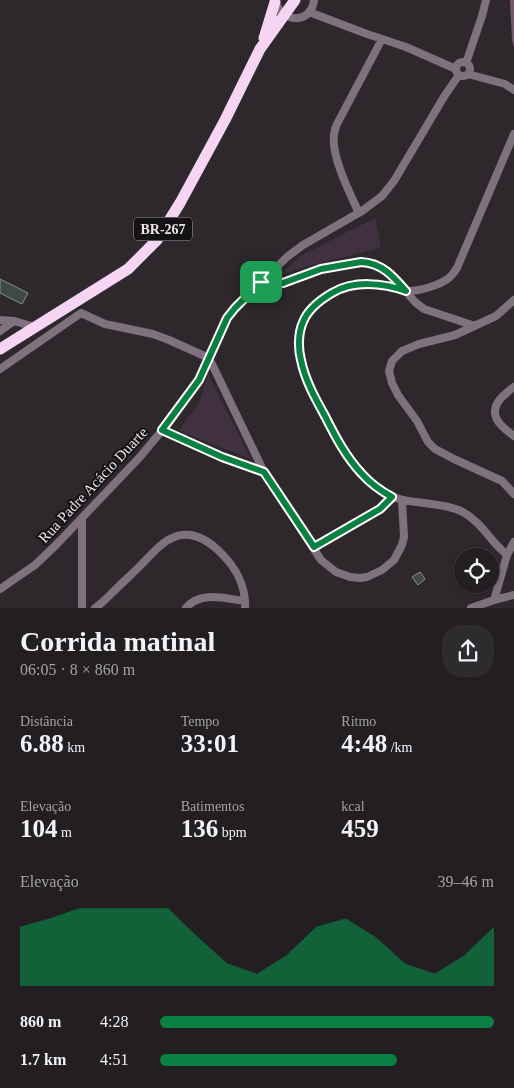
<!DOCTYPE html>
<html lang="pt">
<head>
<meta charset="utf-8">
<style>
	:root { --surface:#221e22; --page:#2e2b2f; --text:#f1f3f6; --muted:#a2a2a5; --line:#3f3c40; --accent:#0b8043 }
	body { margin:0; font-family:"Times New Roman",serif; background:var(--page); color:var(--text); height:100vh; display:flex; flex-direction:column; font-size:19px; white-space:nowrap }
	* { box-sizing:border-box; margin:0 }
	p { font-size:16px; color:var(--muted) }
	.icon { flex:none; width:28px; height:28px; fill:none; stroke:currentColor; stroke-width:2; stroke-linecap:round; stroke-linejoin:round }
	.map { position:relative; height:608px; overflow:hidden }
	.sheet { display:flex; flex-direction:column; background:var(--surface); flex:1 }
	.sheet>* { flex:none }
	.controls { position:absolute; left:454px; top:548px; display:grid; gap:10px }
	.controls a { display:grid; place-items:center; width:45px; height:45px; border-radius:50%; background:var(--surface); box-shadow:0 1px 4px #0004,0 0 0 1px var(--line); font-size:25px }
	.pin { position:absolute; display:grid; place-items:center; width:42px; height:42px; color:#fff; margin:-21px; border-radius:10px; box-shadow:0 2px 8px #0006 }
	.round { display:grid; place-items:center; flex:none; width:52px; height:52px; border-radius:20px; background:var(--page) }
	.headline { display:flex; align-items:center; justify-content:space-between; height:85px; padding:0 20px }
	h1 { font-size:28px; font-weight:600; line-height:38px }
	.stats { display:grid; grid-template-columns:repeat(3,1fr); gap:8px; height:85px; padding:5px 20px }
	.stats div { display:grid; align-content:center }
	.stats b { font-size:25px; font-weight:600 }
	.stats small { font-size:14px; font-weight:400 }
	.stats p { font-size:14px }
	.chart { height:140px; padding:10px 20px }
	.chart p { display:flex; justify-content:space-between }
	.chart svg { width:100%; height:90px; margin-top:5px; fill:var(--accent); opacity:.7 }
	ul { padding:0 20px; list-style:none; font-size:16px }
	li { display:grid; grid-template-columns:80px 60px 1fr; align-items:center; height:38px }
	li i { height:12px; border-radius:6px; background:var(--accent) }
	.map>svg:first-child { display:block }
	.green { fill:#413040 }
	.forest { fill:#755772 }
	.building { fill:#3f4946; stroke:#85908d }
	.lines { fill:none; stroke-linecap:round; stroke-linejoin:round }
	.minor { stroke:#7f717d; stroke-width:8 }
	.highway { stroke:#f6d4f3; stroke-width:11 }
	.route-casing { stroke:#fff; stroke-width:10 }
	.route { stroke:#0b8043; stroke-width:6 }
	.labels { text-anchor:middle; dominant-baseline:central; stroke-width:4; stroke-linejoin:round; paint-order:stroke }
	.shield { fill:#141214; stroke:#a9a5a8; stroke-width:1 }
	.shield-label { font-size:14px; font-weight:bold; fill:#e9e4e8 }
	.street-label { font-size:15px; fill:#e9e4e8; stroke:#141214 }
</style>
</head>
<body>
<div class="map">
<svg width="514" height="608" viewBox="0 0 514 608">
	<rect width="100%" height="100%" fill="#2e282d"/>
	<path class="green" d="M375,218L381,248L311,265L280,275L300,256Z
		M208,374L251,459L179,431L200,400Z"/>
	<path class="forest" d="M510,0H514V48L512,40Z"/>
	<path class="building" d="M0,279L28,293L22,304L0,293Z
		M420,572L425,579L418,585L412,577Z"/>
	<g class="lines">
		<path class="minor" d="M275,1C282,23 311,25 314,0
			M309,12L367,34L406,47L456,69
			M456 69a7 7 0 1 1 14 0a7 7 0 1 1-14 0Z
			M466,63L482,16L486,0
			M468,74L505,84L514,90
			M359,213C350,194 331,156 334,135C334,131 336,127 337,124L382,39
			M261,282L273,284L283,283L321,269L341,265L361,262L368,263L382,268L389,272L415,302L424,309L475,326
			M514,300L496,316L455,335L419,344L402,351L392,361L389,371L392,383L398,395L417,421L428,442L435,449L454,459L502,481L514,494
			M0,320L14,321
			M0,331L14,321L35,327
			M0,369L81,313L105,324L153,334L169,340L209,358L264,472L321,560L336,572L350,577L360,578L367,577L382,570L394,560L402,545L404,537L402,500
			M514,387C509,390 506,394 502,397C486,414 500,426 514,436
			M162,431L222,457L264,472
			M314,547L380,509L392,497
			M507,555C503,551 498,547 494,542C484,530 475,518 461,511C435,499 401,507 378,489C353,470 339,443 325,416C308,385 286,347 308,313C315,303 325,295 337,290C356,283 374,284 393,287C398,288 403,291 408,291C420,291 441,285 450,277C453,274 455,271 457,268L514,134
			M0,589L35,565L56,545L139,458L170,421L199,380L227,318L251,292L287,257L303,245L362,211L382,196L394,181L445,95L459,75
			M494,600L514,595
			M82,608V519
			M95,608C101,604 107,598 112,593C122,583 132,574 142,564C153,553 165,537 182,535C198,533 211,543 222,554C236,568 246,587 245,608
			M186,608C200,590 226,599 245,601
			M471,608L494,600L507,555L514,542"/>
		<path class="highway" d="M264,38L275,2
			M0,349L128,269L157,240L180,203L225,120L260,49L295,0"/>
	</g>
	<g class="lines">
		<defs>
			<path id="route" d="M361,262C382,263 393,276 406,291C383,283 354,280 332,293C320,300 308,309 303,322C298,333 298,349 301,360C305,380 315,398 325,416C335,436 346,457 362,474C371,484 381,491 392,497L380,509L314,547L264,472L222,457L162,430L199,380L227,318L235,308L261,282L273,284L283,283L321,269Z"/>
		</defs>
		<use href="#route" class="route-casing"/>
		<use href="#route" class="route"/>
	</g>
	<g class="labels">
		<rect class="shield" x="134" y="217.5" width="58" height="23" rx="4"/>
		<g class="shield-label">
			<text x="163" y="229">BR-267</text>
		</g>
		<g class="street-label">
			<text transform="translate(93 485) rotate(-47)">Rua Padre Acácio Duarte</text>
		</g>
	</g>
</svg>
<div class="controls">
<a><svg class="icon" aria-label="locate" viewBox="0 0 24 24"><circle cx="12" cy="12" r="6"/><path d="M12 2v4M12 18v4M2 12h4M18 12h4"/></svg></a>
</div>
<div class="pin" style="left:261px;top:282px;background:#1e9e55"><svg class="icon" aria-label="arrive" viewBox="0 0 24 24"><path d="M6 21V4h12l-3 4 3 4H6"/></svg></div>
</div>
<section class="sheet">
<div class="headline"><div><h1>Corrida matinal</h1><p>06:05 · 8 × 860 m</p></div><a class="round"><svg class="icon" aria-label="share" viewBox="0 0 24 24"><path d="M12 15V3M7 8l5-5 5 5M5 13v7h14v-7"/></svg></a></div>
<div class="stats">
<div><p>Distância</p><b>6.88<small> km</small></b></div>
<div><p>Tempo</p><b>33:01</b></div>
<div><p>Ritmo</p><b>4:48<small> /km</small></b></div>
</div>
<div class="stats">
<div><p>Elevação</p><b>104<small> m</small></b></div>
<div><p>Batimentos</p><b>136<small> bpm</small></b></div>
<div><p>kcal</p><b>459</b></div>
</div>
<div class="chart"><p><span>Elevação</span>39–46 m</p>
<svg viewBox="0 0 160 44" preserveAspectRatio="none"><path d="M0 44V15L10 11L20 6L30 6L40 6L50 6L60 20L70 33L80 38L90 29L100 15L110 11L120 20L130 33L140 38L150 29L160 15V44z"/></svg>
</div>
<ul>
<li><b>860 m</b>4:28<i style="width:100%"></i></li>
<li><b>1.7 km</b>4:51<i style="width:71%"></i></li>
</ul>
</section>
</body>
</html>
